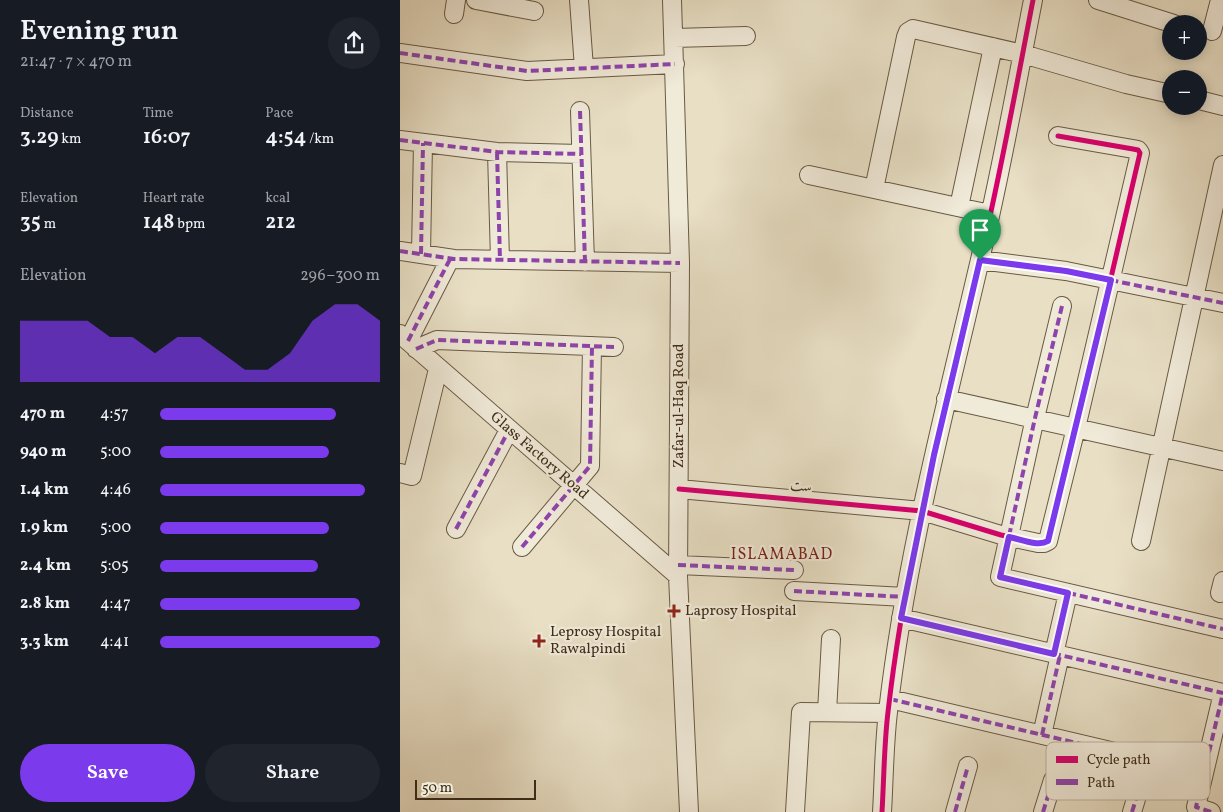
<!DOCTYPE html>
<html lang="en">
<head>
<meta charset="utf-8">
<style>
	:root { --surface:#171b24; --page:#20242c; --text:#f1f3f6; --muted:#9ea1a6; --accent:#7c3aed }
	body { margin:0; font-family:Vollkorn,Amiri,serif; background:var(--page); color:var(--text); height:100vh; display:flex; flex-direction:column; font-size:19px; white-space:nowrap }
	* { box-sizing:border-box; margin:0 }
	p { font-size:16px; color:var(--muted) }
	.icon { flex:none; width:28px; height:28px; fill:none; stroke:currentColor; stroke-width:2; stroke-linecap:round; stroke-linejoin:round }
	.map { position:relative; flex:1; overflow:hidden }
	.sheet { display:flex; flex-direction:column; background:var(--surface); width:400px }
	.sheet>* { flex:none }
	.fabs { position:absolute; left:762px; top:15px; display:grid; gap:10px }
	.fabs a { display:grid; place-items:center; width:45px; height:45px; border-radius:50%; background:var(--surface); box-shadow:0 2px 12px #0003; font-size:25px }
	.scale { position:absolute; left:15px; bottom:12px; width:121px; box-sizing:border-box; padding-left:5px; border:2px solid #3f2d18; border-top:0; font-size:14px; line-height:18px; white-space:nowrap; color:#3f2d18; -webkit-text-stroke:4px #f0ead9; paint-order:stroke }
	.pin { position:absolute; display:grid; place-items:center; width:42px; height:42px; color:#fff; margin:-51px -21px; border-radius:50% 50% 50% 0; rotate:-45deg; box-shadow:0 0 5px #0007 }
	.pin .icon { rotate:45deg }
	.round { display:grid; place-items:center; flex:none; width:52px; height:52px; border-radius:26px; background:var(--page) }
	.headline { display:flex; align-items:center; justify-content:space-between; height:85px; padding:0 20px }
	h1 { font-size:28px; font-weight:600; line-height:38px }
	.metrics { display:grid; grid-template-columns:repeat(3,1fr); gap:8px; height:85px; padding:5px 20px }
	.metrics div { display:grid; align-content:center }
	.metrics b { font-size:21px; font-weight:600 }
	.metrics small { font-size:14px; font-weight:400 }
	.metrics p { font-size:14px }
	.chart { height:140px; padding:10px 20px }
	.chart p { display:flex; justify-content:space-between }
	.chart svg { width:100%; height:90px; margin-top:5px; fill:var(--accent); opacity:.7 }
	.primary-button { display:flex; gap:10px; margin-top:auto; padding:10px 20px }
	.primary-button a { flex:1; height:58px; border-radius:30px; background:var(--accent); color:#fff; font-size:20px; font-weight:600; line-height:58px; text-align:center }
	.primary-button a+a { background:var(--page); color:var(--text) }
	ul { padding:0 20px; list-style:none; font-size:16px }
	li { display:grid; grid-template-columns:80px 60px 1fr; align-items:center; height:38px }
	li i { height:12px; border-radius:6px; background:var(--accent) }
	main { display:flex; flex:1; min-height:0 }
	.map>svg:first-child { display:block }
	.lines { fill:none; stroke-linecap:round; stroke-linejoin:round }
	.minor-casing { stroke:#695a43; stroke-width:20 }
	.minor { stroke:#f0ead9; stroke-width:18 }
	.quiet { stroke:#8e44ad; stroke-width:4; stroke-dasharray:8 4; stroke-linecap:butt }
	.cycleway-casing { stroke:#f0ead9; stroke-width:8 }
	.cycleway { stroke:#d6006c; stroke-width:5 }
	.route-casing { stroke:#fff; stroke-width:10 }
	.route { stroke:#7c3aed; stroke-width:6 }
	.poi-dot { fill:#8f2418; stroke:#f0ead9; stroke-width:2 }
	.labels { text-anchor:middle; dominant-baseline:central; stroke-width:4.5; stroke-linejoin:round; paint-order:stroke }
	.street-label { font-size:15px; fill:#3f2d18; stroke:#f0ead9 }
	.poi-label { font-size:15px; fill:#3f2d18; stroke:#f0ead9; text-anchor:start }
	.neighbourhood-label { font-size:16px; letter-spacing:1px; fill:#7a1f14; stroke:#f0ead9 }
	.key { fill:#f0ead9; stroke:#bbb19f; stroke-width:1 }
	.key-label { font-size:14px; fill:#3f2d18 }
</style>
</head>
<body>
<main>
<section class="sheet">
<div class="headline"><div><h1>Evening run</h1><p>21:47 · 7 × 470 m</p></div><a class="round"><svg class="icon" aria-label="share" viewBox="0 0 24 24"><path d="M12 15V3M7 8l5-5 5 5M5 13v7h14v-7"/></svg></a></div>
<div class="metrics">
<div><p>Distance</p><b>3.29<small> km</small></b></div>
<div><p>Time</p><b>16:07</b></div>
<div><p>Pace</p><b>4:54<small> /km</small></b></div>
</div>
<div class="metrics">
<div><p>Elevation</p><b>35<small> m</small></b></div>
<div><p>Heart rate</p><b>148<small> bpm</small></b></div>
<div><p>kcal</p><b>212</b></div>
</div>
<div class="chart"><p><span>Elevation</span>296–300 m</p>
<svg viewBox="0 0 160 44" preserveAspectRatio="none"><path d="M0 44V14L10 14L20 14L30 14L40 22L50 22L60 30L70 22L80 22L90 30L100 38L110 38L120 30L130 14L140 6L150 6L160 14V44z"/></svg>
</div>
<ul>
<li><b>470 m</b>4:57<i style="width:80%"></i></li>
<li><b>940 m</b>5:00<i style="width:77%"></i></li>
<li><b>1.4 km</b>4:46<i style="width:93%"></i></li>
<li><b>1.9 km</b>5:00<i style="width:77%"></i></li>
<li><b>2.4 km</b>5:05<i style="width:72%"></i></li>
<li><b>2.8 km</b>4:47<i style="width:91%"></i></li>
<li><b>3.3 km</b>4:41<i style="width:100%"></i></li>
</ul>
<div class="primary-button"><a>Save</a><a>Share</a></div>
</section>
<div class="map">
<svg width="823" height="812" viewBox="0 0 823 812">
	<rect width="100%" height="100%" fill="#e8dfc5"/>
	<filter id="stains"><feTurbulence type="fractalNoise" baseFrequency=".004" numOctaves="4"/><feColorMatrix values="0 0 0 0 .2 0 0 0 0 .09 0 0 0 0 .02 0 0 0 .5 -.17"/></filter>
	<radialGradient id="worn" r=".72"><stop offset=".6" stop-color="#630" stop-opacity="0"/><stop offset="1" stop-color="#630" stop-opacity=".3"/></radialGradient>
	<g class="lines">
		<defs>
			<path id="minor" d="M76,0L134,11
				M179,0L184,68
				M272,0L280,263L278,576L289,812
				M698,0L774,24
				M54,14L56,0
				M812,31L820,0
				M274,38L346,36
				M0,53L127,71L275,64
				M799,100L823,106
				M180,111L185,262
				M0,140L97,152L181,154
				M97,152L100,260
				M409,175L590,214
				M474,189L506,37L508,32L513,29L623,54L726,84L771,94
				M559,207L593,47
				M0,251L54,259L280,263
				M21,254L23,143
				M580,260L666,271L823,303
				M662,306L635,418L600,577L823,629
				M0,334L278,576
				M8,341L50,259
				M16,349L37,340L214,347
				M546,399L823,461
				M0,473L12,476L38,369
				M279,489L522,511L601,535L638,543H644L648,541L676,428L740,153L738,150L733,149L658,136
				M56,529L109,430
				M741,541L823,165
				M122,547L190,466L192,346
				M278,565L394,570
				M394,591L505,597
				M820,593L823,581
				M501,618L823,693
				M654,654L668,593
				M490,699L804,773
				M427,712L431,639
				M642,735L660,655
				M395,812L401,712L488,713
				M482,812C484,779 484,745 488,712C507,544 553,381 590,216C606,144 619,72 633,0
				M555,812L568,766
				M643,812L653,780
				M732,812L736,799
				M811,812L796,807L823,693"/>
		</defs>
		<use href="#minor" class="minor-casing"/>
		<use href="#minor" class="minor"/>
		<path class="quiet" d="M0,53L127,71L275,64
			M180,111L185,262
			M0,140L97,152L181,154
			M97,152L100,260
			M0,251L54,259L280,263
			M21,254L23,143
			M580,260L666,271L823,303
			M662,306L635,418L600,577L823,629
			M8,341L50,259
			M16,349L37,340L214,347
			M56,529L109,430
			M122,547L190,466L192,346
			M278,565L394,570
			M394,591L505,597
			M501,618L823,693
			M654,654L668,593
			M490,699L804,773
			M642,735L660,655
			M555,812L568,766
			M643,812L653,780
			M732,812L736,799
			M811,812L796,807L823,693"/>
		<defs>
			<path id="cycleway" d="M279,489L522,511L601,535L638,543H644L648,541L676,428L740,153L738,150L733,149L658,136
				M482,812C484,779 484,745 488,712C507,544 553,381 590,216C606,144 619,72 633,0"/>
		</defs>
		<use href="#cycleway" class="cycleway-casing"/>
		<use href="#cycleway" class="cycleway"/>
	</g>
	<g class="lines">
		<defs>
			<path id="route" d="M580,260L666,271L711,280L648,541C638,547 620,539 609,537L600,577L668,593L654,654L501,618L534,455Z"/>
		</defs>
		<use href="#route" class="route-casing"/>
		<use href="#route" class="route"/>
	</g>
	<g class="poi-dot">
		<path d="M271.5 603.5h5v5h5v5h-5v5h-5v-5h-5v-5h5z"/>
		<path d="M136.5 633.5h5v5h5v5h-5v5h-5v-5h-5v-5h5z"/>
	</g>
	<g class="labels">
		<g class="street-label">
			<text transform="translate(279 406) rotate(-90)">Zafar-ul-Haq Road</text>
			<text transform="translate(139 456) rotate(41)">Glass Factory Road</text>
			<text transform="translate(401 487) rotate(5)">ست</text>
		</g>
		<g class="poi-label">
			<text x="285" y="611">Laprosy Hospital</text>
			<text x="150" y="632">Leprosy Hospital<tspan x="150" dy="17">Rawalpindi</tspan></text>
		</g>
		<g class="neighbourhood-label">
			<text x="382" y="555">ISLAMABAD</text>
		</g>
	</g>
	<rect x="646" y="742" width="164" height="58" rx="8" class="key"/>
	<rect x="656" y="756" width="22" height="7" fill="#d6006c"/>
	<rect x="656" y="779" width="22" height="6" fill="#8e44ad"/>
	<g class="key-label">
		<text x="687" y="764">Cycle path</text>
		<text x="687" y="787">Path</text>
	</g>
	<rect width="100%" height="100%" filter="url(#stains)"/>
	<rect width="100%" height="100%" fill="url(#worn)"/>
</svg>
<div class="fabs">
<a>+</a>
<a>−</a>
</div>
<div class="scale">50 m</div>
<div class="pin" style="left:580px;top:260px;background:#1e9e55"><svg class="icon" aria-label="arrive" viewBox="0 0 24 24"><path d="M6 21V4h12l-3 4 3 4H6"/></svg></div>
</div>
</main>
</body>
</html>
